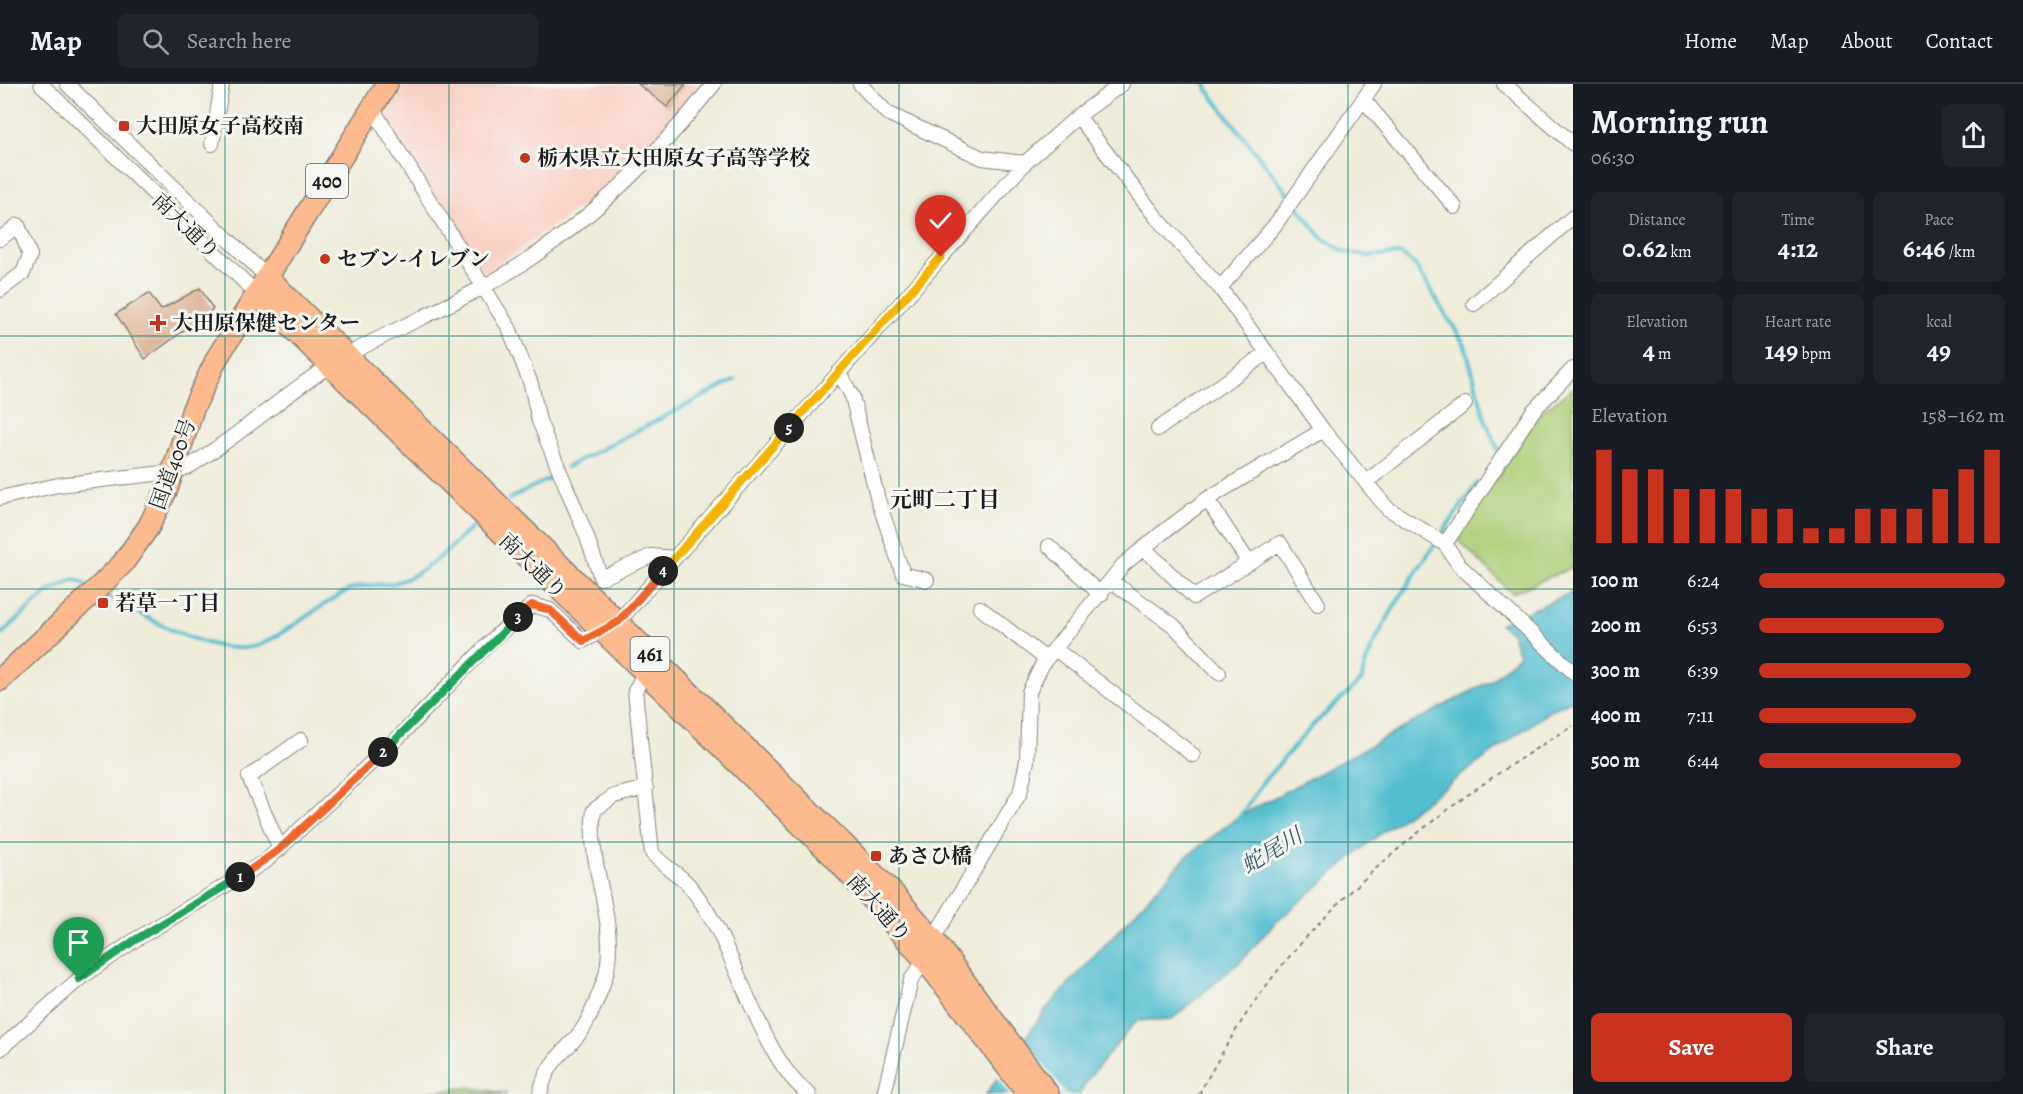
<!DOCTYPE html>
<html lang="en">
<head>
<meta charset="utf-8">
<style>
	:root { --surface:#171b24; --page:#20242c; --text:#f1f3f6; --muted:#9ea1a6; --line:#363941; --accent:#c8321e }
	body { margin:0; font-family:Alegreya,"Noto Serif JP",serif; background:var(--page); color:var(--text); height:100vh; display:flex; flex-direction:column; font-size:22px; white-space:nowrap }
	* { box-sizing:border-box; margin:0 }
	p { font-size:20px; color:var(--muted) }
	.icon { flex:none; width:33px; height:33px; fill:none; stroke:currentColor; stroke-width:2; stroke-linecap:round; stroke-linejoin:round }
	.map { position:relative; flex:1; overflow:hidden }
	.drawer { display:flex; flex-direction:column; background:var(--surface); width:450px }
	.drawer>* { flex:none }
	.pin { position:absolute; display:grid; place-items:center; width:51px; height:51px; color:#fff; margin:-62px -26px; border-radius:50% 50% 50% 0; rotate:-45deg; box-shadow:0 0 6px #0007 }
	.pin .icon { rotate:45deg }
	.km { position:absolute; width:30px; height:30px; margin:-15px; border-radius:50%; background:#222; color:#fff; font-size:16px; line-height:30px; text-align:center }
	.round { display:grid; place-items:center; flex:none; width:63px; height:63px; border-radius:9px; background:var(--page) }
	.overview { display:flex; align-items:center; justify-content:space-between; height:102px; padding:0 18px }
	h1 { font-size:33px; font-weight:700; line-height:45px }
	.metrics { display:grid; grid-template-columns:repeat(3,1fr); gap:9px; height:102px; padding:6px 18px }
	.metrics div { display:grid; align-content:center; border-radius:9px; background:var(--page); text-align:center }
	.metrics b { font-size:26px; font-weight:700 }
	.metrics small { font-size:16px; font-weight:400 }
	.metrics p { font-size:16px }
	.chart { height:168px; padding:12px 18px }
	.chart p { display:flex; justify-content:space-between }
	.chart svg { width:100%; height:108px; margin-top:6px; stroke:var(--accent); stroke-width:6 }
	.action { display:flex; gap:12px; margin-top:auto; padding:12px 18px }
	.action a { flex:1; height:69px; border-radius:9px; background:var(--accent); color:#fff; font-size:24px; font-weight:700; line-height:69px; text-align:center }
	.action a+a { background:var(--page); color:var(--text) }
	ul { padding:0 18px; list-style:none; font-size:20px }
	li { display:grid; grid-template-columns:96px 72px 1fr; align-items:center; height:45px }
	li i { height:15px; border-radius:8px; background:var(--accent) }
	header { display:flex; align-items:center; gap:36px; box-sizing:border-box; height:84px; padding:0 30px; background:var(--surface); border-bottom:2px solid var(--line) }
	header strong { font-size:28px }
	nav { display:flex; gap:33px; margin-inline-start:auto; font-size:21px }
	.search { width:420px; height:54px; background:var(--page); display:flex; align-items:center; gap:15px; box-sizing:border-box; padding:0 21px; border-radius:9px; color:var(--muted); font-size:22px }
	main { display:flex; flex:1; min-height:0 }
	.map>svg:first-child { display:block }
	.built { fill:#f7d1c6 }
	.green { fill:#add079; stroke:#64764a; stroke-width:1.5 }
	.forest { fill:#8ab269; stroke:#536742; stroke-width:1.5 }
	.water { fill:#53becf; stroke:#386d76; stroke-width:1.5 }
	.pier { fill:#efecda }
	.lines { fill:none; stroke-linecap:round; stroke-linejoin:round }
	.stream { stroke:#53becf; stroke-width:4 }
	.building { fill:#ddb598 }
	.minor-casing { stroke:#86847b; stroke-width:16 }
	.highway-casing { stroke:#86847b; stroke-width:24 }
	.path { stroke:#86847b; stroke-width:2; stroke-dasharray:4.5 4.5; stroke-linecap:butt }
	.minor { stroke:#fff; stroke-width:14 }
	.highway { stroke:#fcba8e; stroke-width:21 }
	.split-1-casing { stroke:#fff; stroke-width:12 }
	.split-2-casing { stroke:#fff; stroke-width:12 }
	.split-3-casing { stroke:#fff; stroke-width:12 }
	.split-4-casing { stroke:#fff; stroke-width:12 }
	.split-5-casing { stroke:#fff; stroke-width:12 }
	.split-6-casing { stroke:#fff; stroke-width:12 }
	.split-1 { stroke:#22a559; stroke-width:8 }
	.split-2 { stroke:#f0652b; stroke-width:8 }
	.split-3 { stroke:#22a559; stroke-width:8 }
	.split-4 { stroke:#f0652b; stroke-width:8 }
	.split-5 { stroke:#f5b400; stroke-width:8 }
	.split-6 { stroke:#f5b400; stroke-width:8 }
	.grid { fill:none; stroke:#0f766e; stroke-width:1.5; stroke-opacity:0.55 }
	.poi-dot { fill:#c8321e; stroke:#f6f6f2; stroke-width:2 }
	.labels { text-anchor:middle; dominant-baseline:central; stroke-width:6; stroke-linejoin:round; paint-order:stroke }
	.shield { fill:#f6f6f2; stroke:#5d5d5c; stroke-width:1.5 }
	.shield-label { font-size:20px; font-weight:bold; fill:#1c1c1c }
	.poi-label { font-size:21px; font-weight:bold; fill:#1c1c1c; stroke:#f6f6f2; text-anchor:start }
	.street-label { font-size:21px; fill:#1c1c1c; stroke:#f6f6f2 }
	.neighbourhood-label { font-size:22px; font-weight:bold; fill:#1c1c1c; stroke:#f6f6f2 }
	.water-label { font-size:22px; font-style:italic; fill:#325d64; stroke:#f6f6f2 }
</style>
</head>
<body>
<header>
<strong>Map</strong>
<div class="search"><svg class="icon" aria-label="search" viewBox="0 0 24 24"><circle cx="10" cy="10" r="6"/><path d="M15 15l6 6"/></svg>Search here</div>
<nav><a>Home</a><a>Map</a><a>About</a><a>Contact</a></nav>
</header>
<main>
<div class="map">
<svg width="1573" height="1010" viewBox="0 0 1573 1010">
	<rect width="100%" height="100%" fill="#f6f6f2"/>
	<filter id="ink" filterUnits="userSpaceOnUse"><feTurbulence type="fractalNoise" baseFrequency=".0167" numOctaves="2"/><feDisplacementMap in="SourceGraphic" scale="12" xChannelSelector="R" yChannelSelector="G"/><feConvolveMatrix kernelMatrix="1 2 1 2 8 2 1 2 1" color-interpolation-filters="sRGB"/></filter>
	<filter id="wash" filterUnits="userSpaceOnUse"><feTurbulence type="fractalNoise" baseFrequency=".008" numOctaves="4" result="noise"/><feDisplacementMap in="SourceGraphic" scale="24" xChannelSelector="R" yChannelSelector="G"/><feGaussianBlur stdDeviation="1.35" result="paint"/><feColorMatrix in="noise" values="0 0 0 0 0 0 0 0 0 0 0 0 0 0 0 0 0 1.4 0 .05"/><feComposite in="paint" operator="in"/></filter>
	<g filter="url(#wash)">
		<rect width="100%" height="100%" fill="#efecda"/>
		<path class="built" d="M405,0H707L665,47L611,101L484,190L384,29Z"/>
		<path class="green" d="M1573,304V483L1512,509L1456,454L1541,328Z"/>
		<path class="forest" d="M470,1003L507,1010H421L428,1008Z"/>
		<path class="water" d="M1573,508V616L1551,626L1372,756L1274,840L1241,877L1172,935L1136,937L1088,995L1080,1010H986L1046,925L1186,773L1238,733L1492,596L1519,571L1511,549L1499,540Z"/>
		<path class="pier" d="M1024,954L1066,1010H1010L995,991Z"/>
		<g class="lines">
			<path class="stream" d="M1206,0L1209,8L1322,154L1345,168L1368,172L1401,170L1415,181L1465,261L1486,338L1499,368
				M1552,298L1573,273
				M567,383L735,296
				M509,415L551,394
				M108,512C147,533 220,580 264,559C294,544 319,521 349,506C362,499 380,502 394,499C427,490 449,465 474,441
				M0,551L48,508L75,495L85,500
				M1238,735L1263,698L1313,641L1362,596C1365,553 1450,439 1478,398"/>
		</g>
		<g id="blocks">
			<path class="building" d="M638,0H686L667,23Z
				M200,204L213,225L145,275L116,230L149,209L161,226Z"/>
		</g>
	</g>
	<g filter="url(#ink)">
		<use href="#blocks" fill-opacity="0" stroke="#86847b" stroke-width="1.5"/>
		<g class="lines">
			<defs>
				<path id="minor" d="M41,0L257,210
					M67,0L267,193
					M860,0L887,29L982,74L1025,79
					M1504,0L1573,60
					M1363,15L1455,123
					M372,24L509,244L531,300L539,337L587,453L601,494L651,472L675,474
					M1078,32L1156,133L1220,204L1323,346L1387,424L1445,460L1459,481L1573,588
					M212,60L222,0
					M0,155L18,141L30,171L23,189L0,206
					M1220,204L1275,141L1374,0
					M1474,220L1573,133
					M839,288L852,312L878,416L903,490L927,496
					M1158,345L1267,269
					M1366,398L1465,320
					M0,414L58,401L172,388L188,383C242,351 289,305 344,273C389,247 438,228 483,203C574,154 650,80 714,0
					M1207,415L1249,479
					M1445,460L1533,327L1573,285
					M1049,462L1101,511
					M1144,464L1194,513L1280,459L1318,520
					M1111,497L1173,541L1219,589
					M980,524L1046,575
					M1055,565L1193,671
					M645,588L635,607L652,769C662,781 676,788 687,799C697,810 706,825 713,837C739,883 767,981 809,1010
					M280,765L249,693L301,656
					M0,965L79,895L135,856L266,777L401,651L496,552L533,521L550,526L583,557L618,538L1025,79L1078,32L1122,0
					M540,1010C548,974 563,972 582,946C590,935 604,900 607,886C617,831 586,780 594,726L614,712L646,704
					M884,1010L911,896L925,876L933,855L1020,709L1027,677L1029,608L1043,579L1123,481L1162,449L1207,415L1323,346"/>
				<path id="highway" d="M267,193L892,808L933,855L1048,1010
					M257,210L835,774L925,876L1028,1010
					M0,596L98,504L123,479L149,442L167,405L193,325L217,274L387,0"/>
			</defs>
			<use href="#minor" class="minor-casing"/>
			<use href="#highway" class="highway-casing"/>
			<path class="path" d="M1199,1010C1219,973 1241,936 1266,902C1343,799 1463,707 1573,642"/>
			<use href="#minor" class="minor"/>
			<use href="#highway" class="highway"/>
		</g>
	</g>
	<g class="lines" filter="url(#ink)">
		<defs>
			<path id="split-1" d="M79,895L135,856L240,793"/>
			<path id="split-2" d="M240,793L280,765L383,668"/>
			<path id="split-3" d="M383,668L518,533"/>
			<path id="split-4" d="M518,533L532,521L550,526L583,557L618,538L663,487"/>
			<path id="split-5" d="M663,487L789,344"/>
			<path id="split-6" d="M789,344L941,173"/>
		</defs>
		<use href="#split-1" class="split-1-casing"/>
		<use href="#split-2" class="split-2-casing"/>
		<use href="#split-3" class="split-3-casing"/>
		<use href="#split-4" class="split-4-casing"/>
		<use href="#split-5" class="split-5-casing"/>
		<use href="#split-6" class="split-6-casing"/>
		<use href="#split-1" class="split-1"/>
		<use href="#split-2" class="split-2"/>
		<use href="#split-3" class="split-3"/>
		<use href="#split-4" class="split-4"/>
		<use href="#split-5" class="split-5"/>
		<use href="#split-6" class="split-6"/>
	</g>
	<path class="grid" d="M225,0V1010M449,0V1010M674,0V1010M899,0V1010M1124,0V1010M1348,0V1010M0,252H1573M0,505H1573M0,758H1573"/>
	<g class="poi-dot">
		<rect x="118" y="36" width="12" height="12" rx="3"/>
		<circle cx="525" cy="74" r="6"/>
		<circle cx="325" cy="175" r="6"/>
		<path d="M155 230h6v6h6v6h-6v6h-6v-6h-6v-6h6z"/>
		<rect x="97" y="513" width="12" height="12" rx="3"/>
		<rect x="870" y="766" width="12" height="12" rx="3"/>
	</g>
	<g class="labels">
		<g class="shield">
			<rect x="306" y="80" width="42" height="34" rx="4.5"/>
			<rect x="630.5" y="553" width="39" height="34" rx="4.5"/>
		</g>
		<g class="shield-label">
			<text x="327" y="97">400</text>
			<text x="650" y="570">461</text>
		</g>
		<g class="poi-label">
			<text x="136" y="42">大田原女子高校南</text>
			<text x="537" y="74">栃木県立大田原女子高等学校</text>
			<text x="337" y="175">セブン-イレブン</text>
			<text x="172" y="239">大田原保健センター</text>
			<text x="115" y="519">若草一丁目</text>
			<text x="888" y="772">あさひ橋</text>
		</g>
		<g class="street-label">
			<text transform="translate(186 142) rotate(44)">南大通り</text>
			<text transform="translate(173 380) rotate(-70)">国道400号</text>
			<text transform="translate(533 482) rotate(44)">南大通り</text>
			<text transform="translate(879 824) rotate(48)">南大通り</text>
		</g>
		<g class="neighbourhood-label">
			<text x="945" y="416">元町二丁目</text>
		</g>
		<g class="water-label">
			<text transform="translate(1272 767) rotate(-31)">蛇尾川</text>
		</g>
	</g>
</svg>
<div class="pin" style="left:79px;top:895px;background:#1e9e55"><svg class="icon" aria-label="arrive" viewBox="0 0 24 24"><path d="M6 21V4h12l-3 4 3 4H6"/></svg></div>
<div class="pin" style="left:941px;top:173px;background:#d93025"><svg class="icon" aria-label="check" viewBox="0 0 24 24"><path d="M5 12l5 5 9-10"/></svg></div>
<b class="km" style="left:240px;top:793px">1</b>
<b class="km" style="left:383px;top:668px">2</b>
<b class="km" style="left:518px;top:533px">3</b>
<b class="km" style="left:663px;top:487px">4</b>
<b class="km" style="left:789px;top:344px">5</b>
</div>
<section class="drawer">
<div class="overview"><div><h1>Morning run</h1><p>06:30</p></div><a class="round"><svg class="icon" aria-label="share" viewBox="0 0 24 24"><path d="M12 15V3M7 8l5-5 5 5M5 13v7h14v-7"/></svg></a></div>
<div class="metrics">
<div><p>Distance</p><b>0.62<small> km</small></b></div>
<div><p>Time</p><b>4:12</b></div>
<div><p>Pace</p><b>6:46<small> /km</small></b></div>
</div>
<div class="metrics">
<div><p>Elevation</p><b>4<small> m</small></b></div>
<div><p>Heart rate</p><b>149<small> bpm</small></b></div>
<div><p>kcal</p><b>49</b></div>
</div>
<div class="chart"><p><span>Elevation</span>158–162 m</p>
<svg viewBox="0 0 160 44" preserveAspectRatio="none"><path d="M5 44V6M15 44V14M25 44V14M35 44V22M45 44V22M55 44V22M65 44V30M75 44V30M85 44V38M95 44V38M105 44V30M115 44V30M125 44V30M135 44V22M145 44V14M155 44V6"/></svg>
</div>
<ul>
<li><b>100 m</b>6:24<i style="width:100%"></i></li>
<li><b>200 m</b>6:53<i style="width:75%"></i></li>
<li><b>300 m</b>6:39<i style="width:86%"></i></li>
<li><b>400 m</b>7:11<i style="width:64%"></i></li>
<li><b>500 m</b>6:44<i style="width:82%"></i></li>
</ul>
<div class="action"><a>Save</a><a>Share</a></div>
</section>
</main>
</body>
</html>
